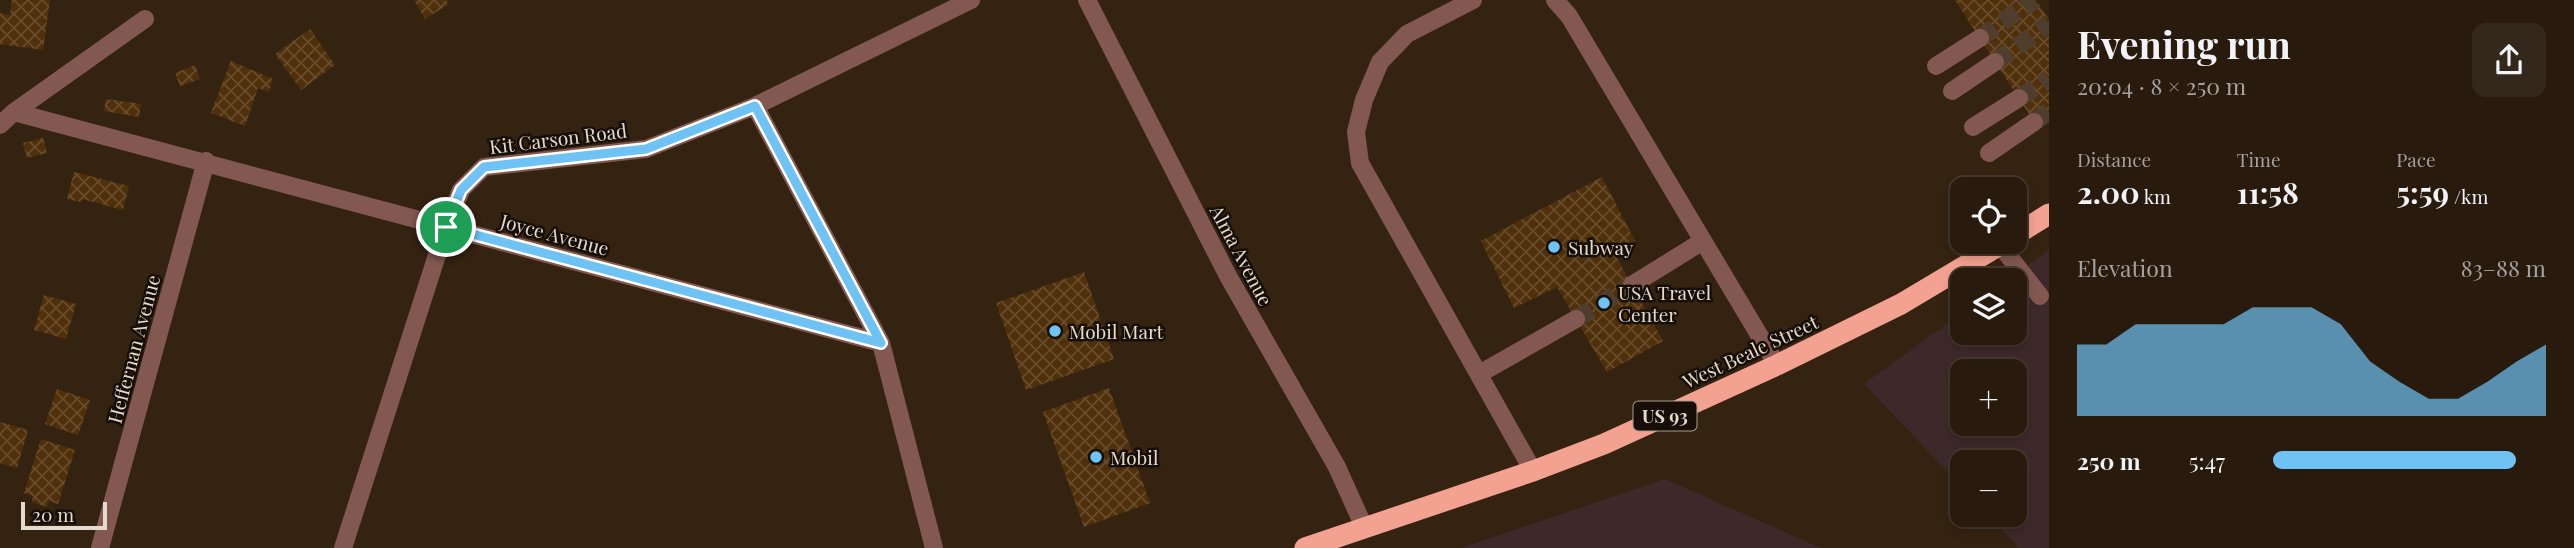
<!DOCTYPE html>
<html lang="en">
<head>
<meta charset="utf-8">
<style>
	:root { --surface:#281a0d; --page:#34271b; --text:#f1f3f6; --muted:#a5a19d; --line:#44382e; --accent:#6fc2f4 }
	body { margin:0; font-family:"Playfair Display",serif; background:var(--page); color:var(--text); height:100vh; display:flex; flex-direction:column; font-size:26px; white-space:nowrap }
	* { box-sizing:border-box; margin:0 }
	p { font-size:23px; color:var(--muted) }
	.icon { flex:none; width:38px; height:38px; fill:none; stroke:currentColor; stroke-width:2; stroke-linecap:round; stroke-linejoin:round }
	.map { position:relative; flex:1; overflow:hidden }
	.drawer { display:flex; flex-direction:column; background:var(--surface); width:525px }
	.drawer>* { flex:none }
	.controls { position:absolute; left:1950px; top:177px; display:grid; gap:14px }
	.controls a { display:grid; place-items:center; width:77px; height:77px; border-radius:14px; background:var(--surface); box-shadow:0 4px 10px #0003,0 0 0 2px var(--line); font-size:35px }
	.scale { position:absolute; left:21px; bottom:18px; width:86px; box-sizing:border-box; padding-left:7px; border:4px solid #e5dace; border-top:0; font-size:19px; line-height:24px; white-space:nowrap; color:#e5dace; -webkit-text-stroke:5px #160e07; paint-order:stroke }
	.pin { position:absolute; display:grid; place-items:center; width:60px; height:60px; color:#fff; margin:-30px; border:4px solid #fff; border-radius:50%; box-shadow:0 2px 7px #0007 }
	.round { display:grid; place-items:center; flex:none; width:74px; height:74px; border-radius:14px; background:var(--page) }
	.headline { display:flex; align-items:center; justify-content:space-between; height:119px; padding:0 28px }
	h1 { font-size:38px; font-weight:700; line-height:52px }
	.stats { display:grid; grid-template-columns:repeat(3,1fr); gap:10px; height:119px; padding:7px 28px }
	.stats div { display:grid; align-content:center }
	.stats b { font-size:30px; font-weight:700 }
	.stats small { font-size:19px; font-weight:400 }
	.stats p { font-size:19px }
	.chart { height:196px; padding:14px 28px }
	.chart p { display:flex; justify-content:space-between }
	.chart svg { width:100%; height:126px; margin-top:7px; fill:var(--accent); opacity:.7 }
	ul { padding:0 28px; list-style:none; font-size:23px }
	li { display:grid; grid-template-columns:112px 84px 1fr; align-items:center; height:52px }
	li i { height:18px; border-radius:9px; background:var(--accent) }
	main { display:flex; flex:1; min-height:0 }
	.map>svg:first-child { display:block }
	.commercial { fill:#3d2929; fill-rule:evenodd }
	.building { fill:url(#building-cross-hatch) }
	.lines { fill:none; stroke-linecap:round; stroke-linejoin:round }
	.minor-tunnel { stroke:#4f3e2d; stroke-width:18; stroke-dasharray:18 9; stroke-linecap:butt }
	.minor { stroke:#825850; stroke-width:18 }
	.highway { stroke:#f3a190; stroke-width:21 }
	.route-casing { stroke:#fff; stroke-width:14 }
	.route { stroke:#6fc2f4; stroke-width:9 }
	.poi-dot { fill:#6fc2f4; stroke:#160e07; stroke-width:2.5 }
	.labels { text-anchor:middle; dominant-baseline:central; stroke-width:5; stroke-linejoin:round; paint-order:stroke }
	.shield { fill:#160e07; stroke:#a79d92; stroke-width:2 }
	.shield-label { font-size:18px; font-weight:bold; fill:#e5dace }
	.street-label { font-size:19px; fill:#e5dace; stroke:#160e07 }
	.poi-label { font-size:19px; fill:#e5dace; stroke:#160e07; text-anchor:start }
</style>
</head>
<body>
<main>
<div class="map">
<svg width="2049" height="548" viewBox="0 0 2049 548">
	<defs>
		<pattern id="building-cross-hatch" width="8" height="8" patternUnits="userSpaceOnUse" patternTransform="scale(1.75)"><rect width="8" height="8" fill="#4f300a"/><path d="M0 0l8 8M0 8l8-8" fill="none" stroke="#684d2c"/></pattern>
	</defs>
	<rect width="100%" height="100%" fill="#352311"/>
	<path class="commercial" d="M2049,250V548H2019L1988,515L2014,514V462H1962V487L1864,384L1962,313V332H2014V280H2007ZM1962,371H2014V424H1962Z
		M1665,479L1821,548H1461Z"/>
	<path class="building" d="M12,0H50L43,50L0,44V13L10,15Z
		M414,0H446L449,4L425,19Z
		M1955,0H2036L2049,20V121L2038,128Z
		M310,29L335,65L301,90L275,54Z
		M231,61L273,79L269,92L258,88L245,126L211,113Z
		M195,65L200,79L180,86L175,73Z
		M106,99L141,104L139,117L104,111Z
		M43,138L47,153L27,158L23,143Z
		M74,172L129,186L123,210L82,199L81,202L67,199Z
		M1602,177L1635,241L1614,253L1663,341L1607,372L1557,287L1514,308L1481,241Z
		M1084,272L1114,359L1026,390L996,303Z
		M44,295L76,304L66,339L34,330Z
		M1109,388L1150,503L1084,527L1043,412Z
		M57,389L90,400L78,435L45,424Z
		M0,422L28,430L17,468L0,463Z
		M41,439L75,450L58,504L49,501L47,507L32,502L33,496L24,493Z"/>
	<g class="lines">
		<path class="minor-tunnel" d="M1980,38L2034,0
			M1995,62L2049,24
			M2019,98L2049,79
			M2034,122L2049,111
			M1576,319L1632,285"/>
		<path class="minor" d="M1087,0L1228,276L1337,467L1364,527
			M1473,0L1407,34L1380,62L1364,100L1356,132L1360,163L1533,471
			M1555,0L1569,16L1777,365
			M1936,66L1980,38
			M1952,91L1995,62
			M755,106L881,343
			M14,112L881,343L934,548
			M0,125L14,112L145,19
			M1973,127L2019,98
			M1989,153L2034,122
			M2000,245L2040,296
			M1632,285L1703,241
			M1479,374L1576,319
			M100,548L206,161
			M343,548L446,227L461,190L484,167L646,149L755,106L971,0"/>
		<path class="highway" d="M2014,236L2049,214
			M1305,548L1533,471L1604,444L1777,365L1901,304L2005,242"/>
	</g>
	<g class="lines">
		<defs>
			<path id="route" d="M755,106L881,343L446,227L461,190L484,167L646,149Z"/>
		</defs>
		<use href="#route" class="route-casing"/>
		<use href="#route" class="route"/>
	</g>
	<g class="poi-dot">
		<circle cx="1554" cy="247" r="7"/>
		<circle cx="1604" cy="303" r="7"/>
		<circle cx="1055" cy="331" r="7"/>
		<circle cx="1096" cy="457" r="7"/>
	</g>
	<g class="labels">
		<rect class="shield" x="1633.5" y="401.5" width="63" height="29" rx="5"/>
		<g class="shield-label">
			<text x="1665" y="416">US 93</text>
		</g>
		<g class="street-label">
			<text transform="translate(558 138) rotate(-7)">Kit Carson Road</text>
			<text transform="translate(555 234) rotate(15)">Joyce Avenue</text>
			<text transform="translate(1242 255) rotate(62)">Alma Avenue</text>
			<text transform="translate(133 349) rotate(-75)">Heffernan Avenue</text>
			<text transform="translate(1750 351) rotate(-25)">West Beale Street</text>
		</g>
		<g class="poi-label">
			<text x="1568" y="247">Subway</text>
			<text x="1618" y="292">USA Travel<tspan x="1618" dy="22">Center</tspan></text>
			<text x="1069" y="331">Mobil Mart</text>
			<text x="1110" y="457">Mobil</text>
		</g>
	</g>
</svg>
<div class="controls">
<a><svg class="icon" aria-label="locate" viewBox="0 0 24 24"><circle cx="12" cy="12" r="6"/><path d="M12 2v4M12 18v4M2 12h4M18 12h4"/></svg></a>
<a><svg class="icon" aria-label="layers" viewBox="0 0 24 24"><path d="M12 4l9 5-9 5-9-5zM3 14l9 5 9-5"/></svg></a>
<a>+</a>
<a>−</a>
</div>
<div class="scale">20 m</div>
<div class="pin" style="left:446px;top:227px;background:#1e9e55"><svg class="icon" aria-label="arrive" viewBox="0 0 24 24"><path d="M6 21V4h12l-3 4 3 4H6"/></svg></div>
</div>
<section class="drawer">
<div class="headline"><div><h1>Evening run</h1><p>20:04 · 8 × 250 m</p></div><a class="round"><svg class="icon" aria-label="share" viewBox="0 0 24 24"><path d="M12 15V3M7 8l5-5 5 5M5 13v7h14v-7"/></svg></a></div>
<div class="stats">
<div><p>Distance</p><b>2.00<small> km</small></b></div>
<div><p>Time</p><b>11:58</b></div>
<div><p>Pace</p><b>5:59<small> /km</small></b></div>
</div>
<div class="chart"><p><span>Elevation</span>83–88 m</p>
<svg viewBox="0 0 160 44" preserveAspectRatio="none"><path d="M0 44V19L10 19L20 12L30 12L40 12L50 12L60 6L70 6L80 6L90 12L100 25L110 32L120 38L130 38L140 32L150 25L160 19V44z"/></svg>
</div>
<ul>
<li><b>250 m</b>5:47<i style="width:89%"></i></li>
</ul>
</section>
</main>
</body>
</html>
